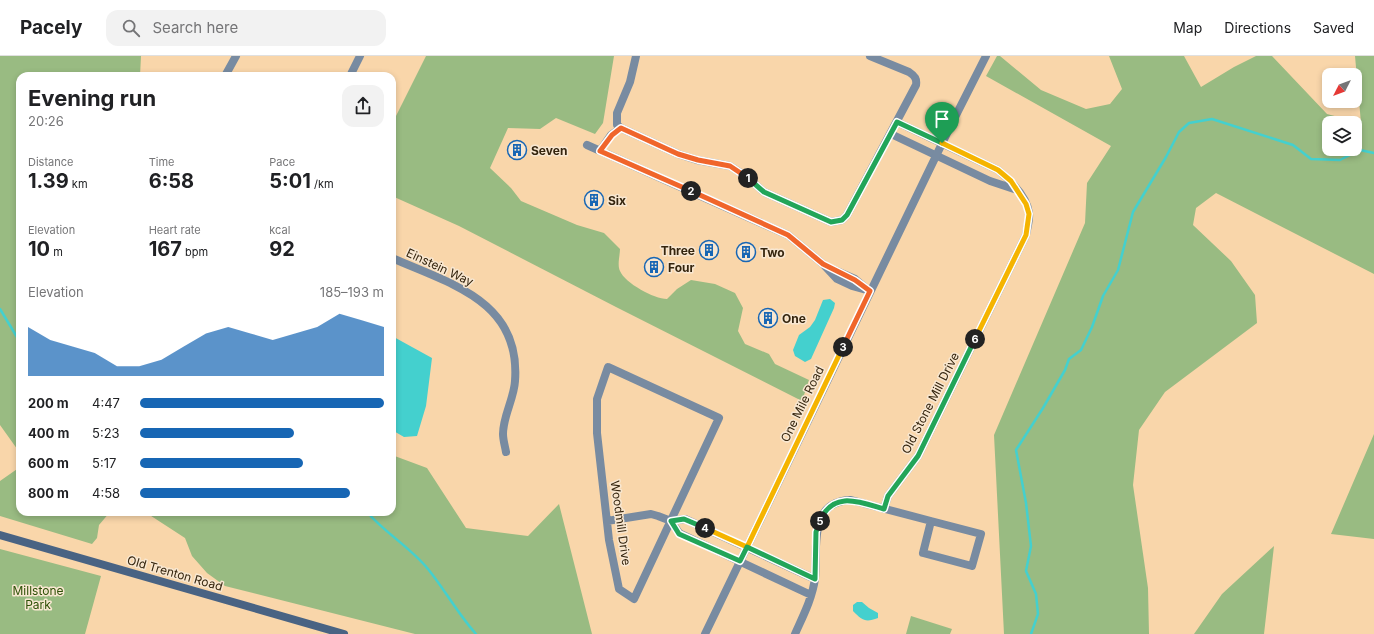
<!DOCTYPE html>
<html lang="en">
<head>
<meta charset="utf-8">
<style>
	:root { --surface:#fff; --page:#f2f2f2; --text:#202124; --muted:#757577; --line:#e0e0e0; --accent:#1766b4 }
	body { margin:0; font-family:Inter,sans-serif; background:var(--page); color:var(--text); height:100vh; display:flex; flex-direction:column; font-size:15px; white-space:nowrap }
	* { box-sizing:border-box; margin:0 }
	p { font-size:13px; color:var(--muted) }
	.icon { flex:none; width:22px; height:22px; fill:none; stroke:currentColor; stroke-width:2; stroke-linecap:round; stroke-linejoin:round }
	.map { position:relative; flex:1; overflow:hidden }
	.details { position:absolute; left:16px; top:16px; width:380px; height:444px; display:flex; flex-direction:column; background:var(--surface); border-radius:12px; box-shadow:0 2px 6px #0003 }
	.details>* { flex:none }
	.needle { width:26px; rotate:228deg }
	.controls { position:absolute; left:1322px; top:12px; display:grid; gap:8px }
	.controls a { display:grid; place-items:center; width:40px; height:40px; border-radius:8px; background:var(--surface); box-shadow:0 2px 6px #0003; font-size:20px }
	.pin { position:absolute; display:grid; place-items:center; width:34px; height:34px; color:#fff; margin:-41px -17px; border-radius:50% 50% 50% 0; rotate:-45deg; box-shadow:0 0 4px #0007 }
	.pin .icon { rotate:45deg }
	.km { position:absolute; width:20px; height:20px; margin:-10px; border-radius:50%; background:#222; color:#fff; font-size:11px; line-height:20px; text-align:center }
	.round { display:grid; place-items:center; flex:none; width:42px; height:42px; border-radius:12px; background:var(--page) }
	.summary { display:flex; align-items:center; justify-content:space-between; height:68px; padding:0 12px }
	h1 { font-size:22px; font-weight:700; line-height:30px }
	.figures { display:grid; grid-template-columns:repeat(3,1fr); gap:6px; height:68px; padding:4px 12px }
	.figures div { display:grid; align-content:center }
	.figures b { font-size:20px; font-weight:700 }
	.figures small { font-size:11px; font-weight:400 }
	.figures p { font-size:11px }
	.chart { height:112px; padding:8px 12px }
	.chart p { display:flex; justify-content:space-between }
	.chart svg { width:100%; height:72px; margin-top:4px; fill:var(--accent); opacity:.7 }
	ul { padding:0 12px; list-style:none; font-size:13px }
	li { display:grid; grid-template-columns:64px 48px 1fr; align-items:center; height:30px }
	li i { height:10px; border-radius:5px; background:var(--accent) }
	header { display:flex; align-items:center; gap:24px; box-sizing:border-box; height:56px; padding:0 20px; background:var(--surface); border-bottom:1px solid var(--line) }
	header strong { font-size:19px }
	nav { display:flex; gap:22px; margin-inline-start:auto; font-size:14px }
	.search { width:280px; height:36px; background:var(--page); display:flex; align-items:center; gap:10px; box-sizing:border-box; padding:0 14px; border-radius:12px; color:var(--muted); font-size:15px }
	.map>svg:first-child { display:block }
	.green { fill:#99bb82; fill-rule:evenodd }
	.water { fill:#44d0ce }
	.lines { fill:none; stroke-linecap:round; stroke-linejoin:round }
	.stream { stroke:#44d0ce; stroke-width:2.5 }
	.minor { stroke:#788ba1; stroke-width:8 }
	.tertiary { stroke:#788ba1; stroke-width:8 }
	.secondary { stroke:#496383; stroke-width:8 }
	.split-1-casing { stroke:#fff; stroke-width:8 }
	.split-2-casing { stroke:#fff; stroke-width:8 }
	.split-3-casing { stroke:#fff; stroke-width:8 }
	.split-4-casing { stroke:#fff; stroke-width:8 }
	.split-5-casing { stroke:#fff; stroke-width:8 }
	.split-6-casing { stroke:#fff; stroke-width:8 }
	.split-7-casing { stroke:#fff; stroke-width:8 }
	.split-1 { stroke:#22a559; stroke-width:5 }
	.split-2 { stroke:#f0652b; stroke-width:5 }
	.split-3 { stroke:#f0652b; stroke-width:5 }
	.split-4 { stroke:#f5b400; stroke-width:5 }
	.split-5 { stroke:#22a559; stroke-width:5 }
	.split-6 { stroke:#22a559; stroke-width:5 }
	.split-7 { stroke:#f5b400; stroke-width:5 }
	.labels { text-anchor:middle; dominant-baseline:central; stroke-width:3; stroke-linejoin:round; paint-order:stroke }
	.poi-label { font-size:12px; font-weight:bold; fill:#35250e; stroke:#f8e7d1; text-anchor:start }
	.street-label { font-size:12px; fill:#35250e; stroke:#f8e7d1 }
	.park-label { font-size:12px; fill:#2d5006; stroke:#f8e7d1 }
</style>
</head>
<body>
<header>
<strong>Pacely</strong>
<div class="search"><svg class="icon" aria-label="search" viewBox="0 0 24 24"><circle cx="10" cy="10" r="6"/><path d="M15 15l6 6"/></svg>Search here</div>
<nav><a>Map</a><a>Directions</a><a>Saved</a></nav>
</header>
<div class="map">
<svg width="1374" height="578" viewBox="0 0 1374 578">
	<rect width="100%" height="100%" fill="#f9d6aa"/>
	<path class="green" d="M0,0H141L140,20H20V397L0,369Z
		M426,0H614L603,67L595,78L556,62L540,73L508,72L490,112L511,132L521,145L577,169L604,177L620,193C620,199 617,209 620,215C625,227 654,243 667,243L677,233L691,224L715,228L735,237L743,252L738,275L745,288L769,298L775,308L809,324L802,345L616,251L459,170L392,140V68Z
		M997,0H1000L1041,34L1086,53L1110,48L1122,33L1109,0H1184L1201,31L1234,11L1256,0H1272L1327,58L1361,67L1355,0H1374V218L1216,137L1196,152L1193,169L1231,205L1255,239L1257,267L1165,336L1139,374L1133,429L1148,532L1149,578H1004L994,379L1085,167L1087,127L1111,90L986,20ZM1329,67H1355V93H1329Z
		M1374,378V483L1331,478Z
		M392,399L427,412L466,472L528,480L559,448L592,578H415L225,530L207,517L192,500L185,482L145,456H392Z
		M20,411V456H110L99,469L97,482L92,488L0,460V425Z
		M1274,490L1264,578H1194L1222,538Z
		M0,493L101,520L85,578H0Z
		M911,560L952,573L950,578H906Z"/>
	<path class="water" d="M830,243L835,247L834,252L811,303L805,306L795,300L793,294L799,279L810,271L815,264L823,244Z
		M392,280L432,302L426,350L417,380L404,381L392,374Z
		M857,546H862L869,552L878,557V562C865,567 862,564 853,555V549Z"/>
	<g class="lines">
		<path class="stream" d="M0,253L20,286
			M367,456C385,477 410,491 428,513C445,534 458,558 476,578
			M1031,578L1038,558L1036,538L1026,515L1031,490L1026,447L1016,394L1043,352L1065,314L1069,303L1081,294L1092,271L1103,240L1118,214L1133,156L1166,101L1179,76L1189,67L1212,63L1293,89L1311,103L1340,104L1360,94L1374,97"/>
		<path class="minor" d="M636,0L630,26L617,57V69L621,72L678,98L697,104L730,110L747,121L764,136L831,166L842,164L847,159L916,29C917,23 915,20 909,16L870,0
			M225,20L236,0
			M350,20L360,0
			M891,78L990,125L1017,134
			M587,89L788,179L823,208L837,223L852,230L870,235
			M600,95L611,79L621,72
			M392,202C451,228 521,245 515,325C514,343 503,360 503,378C503,384 505,390 506,396
			M825,210L855,223L867,233
			M608,311L719,362L634,543L619,533L609,484L597,377V343Z
			M884,453L888,440L918,400L1026,179C1027,172 1030,164 1029,157C1027,141 1010,124 998,114L897,66
			M607,465L651,458L658,460L671,465L685,463L815,523
			M671,465L679,477L811,539
			M795,578C803,560 812,543 815,523C818,494 807,445 851,444L931,465L923,497L972,510L981,478L931,465"/>
		<path class="tertiary" d="M705,578L950,71L986,0"/>
		<path class="secondary" d="M0,479L344,578"/>
	</g>
	<g class="lines">
		<defs>
			<path id="split-1" d="M748,122L764,136L831,166L842,164L847,159L897,66L942,87"/>
			<path id="split-2" d="M691,135L600,95L612,79L621,72L678,98L698,104L730,110L748,122"/>
			<path id="split-3" d="M691,135L788,179L823,208L855,224L870,235L843,291"/>
			<path id="split-4" d="M705,472L747,491L843,291"/>
			<path id="split-5" d="M705,472L684,463L671,465L679,478L740,505L747,491L815,523L816,476L820,465"/>
			<path id="split-6" d="M820,465C833,434 860,446 884,453L888,440L918,400L975,283"/>
			<path id="split-7" d="M942,87L998,114L1011,125L1026,148L1029,158L1026,179L975,283"/>
		</defs>
		<use href="#split-1" class="split-1-casing"/>
		<use href="#split-2" class="split-2-casing"/>
		<use href="#split-3" class="split-3-casing"/>
		<use href="#split-4" class="split-4-casing"/>
		<use href="#split-5" class="split-5-casing"/>
		<use href="#split-6" class="split-6-casing"/>
		<use href="#split-7" class="split-7-casing"/>
		<use href="#split-1" class="split-1"/>
		<use href="#split-2" class="split-2"/>
		<use href="#split-3" class="split-3"/>
		<use href="#split-4" class="split-4"/>
		<use href="#split-5" class="split-5"/>
		<use href="#split-6" class="split-6"/>
		<use href="#split-7" class="split-7"/>
	</g>
	<defs>
		<symbol id="building-ring" viewBox="-11 -11 22 22"><circle r="9.5" fill="#f8e7d1" stroke="#1766b4" stroke-width="1.5"/><path d="M-4-6H4V6H1V3H-1V6H-4ZM-2.5-4.3h1.7v1.8h-1.7ZM.8-4.3h1.7v1.8H.8ZM-2.5-1h1.7V.8h-1.7ZM.8-1h1.7V.8H.8Z" fill="#1766b4"/></symbol>
	</defs>
	<g fill-rule="evenodd">
		<use href="#building-ring" x="506" y="83" width="22" height="22"/>
		<use href="#building-ring" x="583" y="133" width="22" height="22"/>
		<use href="#building-ring" x="698" y="183" width="22" height="22"/>
		<use href="#building-ring" x="735" y="185" width="22" height="22"/>
		<use href="#building-ring" x="643" y="200" width="22" height="22"/>
		<use href="#building-ring" x="757" y="251" width="22" height="22"/>
	</g>
	<g class="labels">
		<g class="poi-label">
			<text x="531" y="94">Seven</text>
			<text x="608" y="144">Six</text>
			<text x="695" y="194" text-anchor="end">Three</text>
			<text x="760" y="196">Two</text>
			<text x="668" y="211">Four</text>
			<text x="782" y="262">One</text>
		</g>
		<g class="street-label">
			<text transform="translate(440 211) rotate(25)">Einstein Way</text>
			<text transform="translate(930 347) rotate(-63)">Old Stone Mill Drive</text>
			<text transform="translate(802 348) rotate(-64)">One Mile Road</text>
			<text transform="translate(621 467) rotate(82)">Woodmill Drive</text>
			<text transform="translate(175 517) rotate(16)">Old Trenton Road</text>
		</g>
		<g class="park-label">
			<text x="38" y="534">Millstone<tspan x="38" dy="14">Park</tspan></text>
		</g>
	</g>
</svg>
<div class="controls">
<a><svg class="needle" viewBox="-14 -14 28 28"><path d="M0-13l5 13h-10z" fill="#e53935"/><path d="M0 13l5-13h-10z" fill="#757577"/></svg></a>
<a><svg class="icon" aria-label="layers" viewBox="0 0 24 24"><path d="M12 4l9 5-9 5-9-5zM3 14l9 5 9-5"/></svg></a>
</div>
<div class="pin" style="left:942px;top:87px;background:#1e9e55"><svg class="icon" aria-label="arrive" viewBox="0 0 24 24"><path d="M6 21V4h12l-3 4 3 4H6"/></svg></div>
<b class="km" style="left:748px;top:122px">1</b>
<b class="km" style="left:691px;top:135px">2</b>
<b class="km" style="left:843px;top:291px">3</b>
<b class="km" style="left:705px;top:472px">4</b>
<b class="km" style="left:820px;top:465px">5</b>
<b class="km" style="left:975px;top:283px">6</b>
<section class="details">
<div class="summary"><div><h1>Evening run</h1><p>20:26</p></div><a class="round"><svg class="icon" aria-label="share" viewBox="0 0 24 24"><path d="M12 15V3M7 8l5-5 5 5M5 13v7h14v-7"/></svg></a></div>
<div class="figures">
<div><p>Distance</p><b>1.39<small> km</small></b></div>
<div><p>Time</p><b>6:58</b></div>
<div><p>Pace</p><b>5:01<small> /km</small></b></div>
</div>
<div class="figures">
<div><p>Elevation</p><b>10<small> m</small></b></div>
<div><p>Heart rate</p><b>167<small> bpm</small></b></div>
<div><p>kcal</p><b>92</b></div>
</div>
<div class="chart"><p><span>Elevation</span>185–193 m</p>
<svg viewBox="0 0 160 44" preserveAspectRatio="none"><path d="M0 44V14L10 22L20 26L30 30L40 38L50 38L60 34L70 26L80 18L90 14L100 18L110 22L120 18L130 14L140 6L150 10L160 14V44z"/></svg>
</div>
<ul>
<li><b>200 m</b>4:47<i style="width:100%"></i></li>
<li><b>400 m</b>5:23<i style="width:63%"></i></li>
<li><b>600 m</b>5:17<i style="width:67%"></i></li>
<li><b>800 m</b>4:58<i style="width:86%"></i></li>
</ul>
</section>
</div>
</body>
</html>
